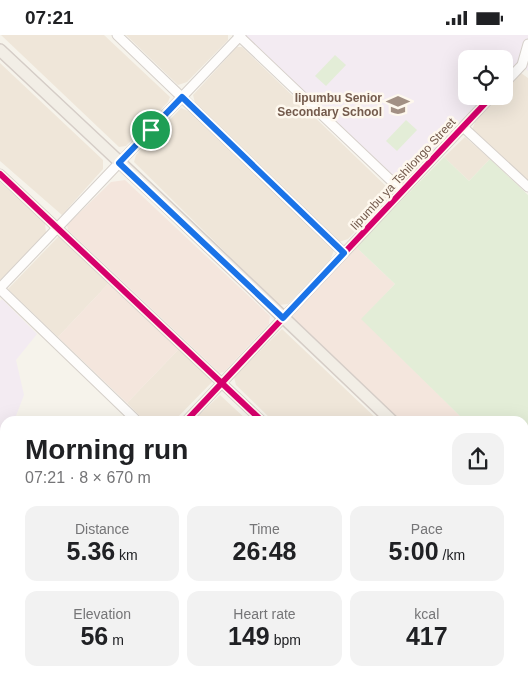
<!DOCTYPE html>
<html lang="en">
<head>
<meta charset="utf-8">
<style>
	:root { --surface:#fff; --page:#f2f2f2; --text:#202124; --muted:#757577 }
	body { margin:0; font-family:Helvetica,sans-serif; background:var(--page); color:var(--text); height:100vh; display:flex; flex-direction:column; font-size:19px; white-space:nowrap }
	* { box-sizing:border-box; margin:0 }
	p { font-size:16px; color:var(--muted) }
	.icon { flex:none; width:28px; height:28px; fill:none; stroke:currentColor; stroke-width:2; stroke-linecap:round; stroke-linejoin:round }
	.map { position:relative; flex:1; overflow:hidden }
	.details { position:absolute; left:0px; top:381px; width:529px; height:266px; display:flex; flex-direction:column; background:var(--surface); border-radius:15px 15px 0 0; box-shadow:0 5px 20px #0002 }
	.details>* { flex:none }
	.fabs { position:absolute; left:458px; top:15px; display:grid; gap:10px }
	.fabs a { display:grid; place-items:center; width:55px; height:55px; border-radius:10px; background:var(--surface); box-shadow:0 5px 20px #0002; font-size:25px }
	.pin { position:absolute; display:grid; place-items:center; width:42px; height:42px; color:#fff; margin:-21px; border:2px solid #fff; border-radius:50%; box-shadow:0 1px 5px #0007 }
	.round { display:grid; place-items:center; flex:none; width:52px; height:52px; border-radius:15px; background:var(--page) }
	.headline { display:flex; align-items:center; justify-content:space-between; height:85px; padding:0 25px }
	h1 { font-size:28px; font-weight:700; line-height:38px }
	.stats { display:grid; grid-template-columns:repeat(3,1fr); gap:8px; height:85px; padding:5px 25px }
	.stats div { display:grid; align-content:center; border-radius:12px; background:var(--page); text-align:center }
	.stats b { font-size:25px; font-weight:700 }
	.stats small { font-size:14px; font-weight:400 }
	.stats p { font-size:14px }
	.status { display:flex; justify-content:space-between; align-items:center; height:35px; padding:0 25px; background:var(--surface); direction:ltr }
	.status svg { height:14px; fill:currentColor }
	.map>svg:first-child { display:block }
	.residential { fill:#efe6d9 }
	.commercial { fill:#f4e6dd }
	.education { fill:#f3ebf2 }
	.green { fill:#e3edd7 }
	.lines { fill:none; stroke-linecap:round; stroke-linejoin:round }
	.minor-casing { stroke:#d6d0ca; stroke-width:11 }
	.major-casing { stroke:#d5cdc7; stroke-width:14 }
	.minor { stroke:#fefdfc; stroke-width:9 }
	.major { stroke:#f2eee6; stroke-width:11 }
	.cycleway-casing { stroke:#fef8ee; stroke-width:9 }
	.cycleway { stroke:#d6006c; stroke-width:6 }
	.route-casing { stroke:#fff; stroke-width:10 }
	.route { stroke:#1a73e8; stroke-width:6 }
	.labels { text-anchor:middle; dominant-baseline:central; stroke-width:5; stroke-linejoin:round; paint-order:stroke }
	.poi-label { font-size:12px; font-weight:bold; fill:#745b4d; stroke:#fef8ee; text-anchor:end }
	.street-label { font-size:12px; fill:#745b4d; stroke:#fef8ee }
</style>
</head>
<body>
<div class="status"><b>07:21</b><svg viewBox="0 0 49 12"><path d="M0 12V9h3v3zM5 12V6h3v6zM10 12V3h3v9zM15 12V0h3v12zM26 1h20v11H26zM47 4h2v5h-2z"/></svg></div>
<div class="map">
<svg width="528" height="647" viewBox="0 0 528 647">
	<rect width="100%" height="100%" fill="#f6f3eb"/>
	<path class="residential" d="M1,0H104L170,62L168,67L126,111L119,112Z
		M126,0H228V5L187,47L178,50Z
		M237,12H242L389,154L390,158L385,165L348,204L339,207L195,68L193,60Z
		M0,28L103,125V134L62,180L0,126Z
		M521,38L528,43V147L472,95L475,87L499,61H504V56Z
		M181,73L188,76L334,215L330,226L288,269L279,270L134,127L136,120Z
		M465,102L490,124L469,146L444,122Z
		M0,147L45,188L46,198L0,245Z
		M59,201L109,248L58,302L8,254Z
		M282,294L379,386H273L236,350L234,342Z
		M179,314L213,346L174,386H145L127,368Z
		M220,360L248,386H193Z
		M5,427V499L0,497V430Z
		M0,512L5,514V607L0,602Z
		M148,643L153,647H47L42,643Z
		M168,643H254L256,647H173Z
		M269,643H341L332,647H271Z"/>
	<path class="commercial" d="M125,145L270,281L269,289L224,337L220,338L68,195L67,190L111,147Z
		M356,212L395,249L362,284L465,386H399L289,283Z
		M109,248L179,314L127,368L58,302Z
		M524,414L528,418V508L524,504Z
		M528,529V647H386L383,643L524,642V534Z"/>
	<path class="education" d="M241,0H528V36L522,31L504,49V24H466V61H492L402,156Z
		M2,264L37,299L16,325L24,360L14,386H5V409L0,407V266Z"/>
	<path class="green" d="M335,20L346,30L326,51L315,41Z
		M406,85L417,95L397,116L386,106Z
		M444,122L469,146L490,124L528,160V418L524,414V386H465L361,284L395,249L356,212Z"/>
	<g class="lines">
		<defs>
			<path id="minor" d="M117,0L344,218
				M238,0L402,156
				M504,49L522,30L528,9
				M463,92L528,152
				M0,139L262,386
				M0,253L241,0
				M0,254L137,386
				M186,386L492,61
				M0,417L5,418
				M0,504L5,505
				M524,528L528,523
				M0,614L5,619
				M31,642L35,647
				M157,642L161,647
				M262,642L264,647
				M383,642L386,647
				M17,647L20,642
				M347,647L355,642"/>
			<path id="major" d="M0,15L157,162L392,386
				M524,511L528,515"/>
		</defs>
		<use href="#minor" class="minor-casing"/>
		<use href="#major" class="major-casing"/>
		<use href="#minor" class="minor"/>
		<use href="#major" class="major"/>
		<defs>
			<path id="cycleway" d="M0,139L262,386
				M186,386L492,61"/>
		</defs>
		<use href="#cycleway" class="cycleway-casing"/>
		<use href="#cycleway" class="cycleway"/>
	</g>
	<g class="lines">
		<defs>
			<path id="route" d="M182,62L344,218L283,283L119,128Z"/>
		</defs>
		<use href="#route" class="route-casing"/>
		<use href="#route" class="route"/>
	</g>
	<defs>
		<symbol id="school-bare" viewBox="-9 -9 18 18"><path d="M0-5L7-2L0 1L-7-2ZM-4 1L0 2.5L4 1V4Q0 6-4 4Z" fill="#a29084" stroke="#fef8ee" stroke-width="2.5" paint-order="stroke"/></symbol>
	</defs>
	<g fill-rule="evenodd">
		<use href="#school-bare" x="382" y="54" width="32" height="32"/>
	</g>
	<g class="labels">
		<g class="poi-label">
			<text x="382" y="63">Iipumbu Senior<tspan x="382" dy="14">Secondary School</tspan></text>
		</g>
		<g class="street-label">
			<text transform="translate(403 139) rotate(-47)">Iipumbu ya Tshilongo Street</text>
		</g>
	</g>
</svg>
<div class="fabs">
<a><svg class="icon" aria-label="locate" viewBox="0 0 24 24"><circle cx="12" cy="12" r="6"/><path d="M12 2v4M12 18v4M2 12h4M18 12h4"/></svg></a>
</div>
<div class="pin" style="left:151px;top:95px;background:#1e9e55"><svg class="icon" aria-label="arrive" viewBox="0 0 24 24"><path d="M6 21V4h12l-3 4 3 4H6"/></svg></div>
<section class="details">
<div class="headline"><div><h1>Morning run</h1><p>07:21 · 8 × 670 m</p></div><a class="round"><svg class="icon" aria-label="share" viewBox="0 0 24 24"><path d="M12 15V3M7 8l5-5 5 5M5 13v7h14v-7"/></svg></a></div>
<div class="stats">
<div><p>Distance</p><b>5.36<small> km</small></b></div>
<div><p>Time</p><b>26:48</b></div>
<div><p>Pace</p><b>5:00<small> /km</small></b></div>
</div>
<div class="stats">
<div><p>Elevation</p><b>56<small> m</small></b></div>
<div><p>Heart rate</p><b>149<small> bpm</small></b></div>
<div><p>kcal</p><b>417</b></div>
</div>
</section>
</div>
</body>
</html>
